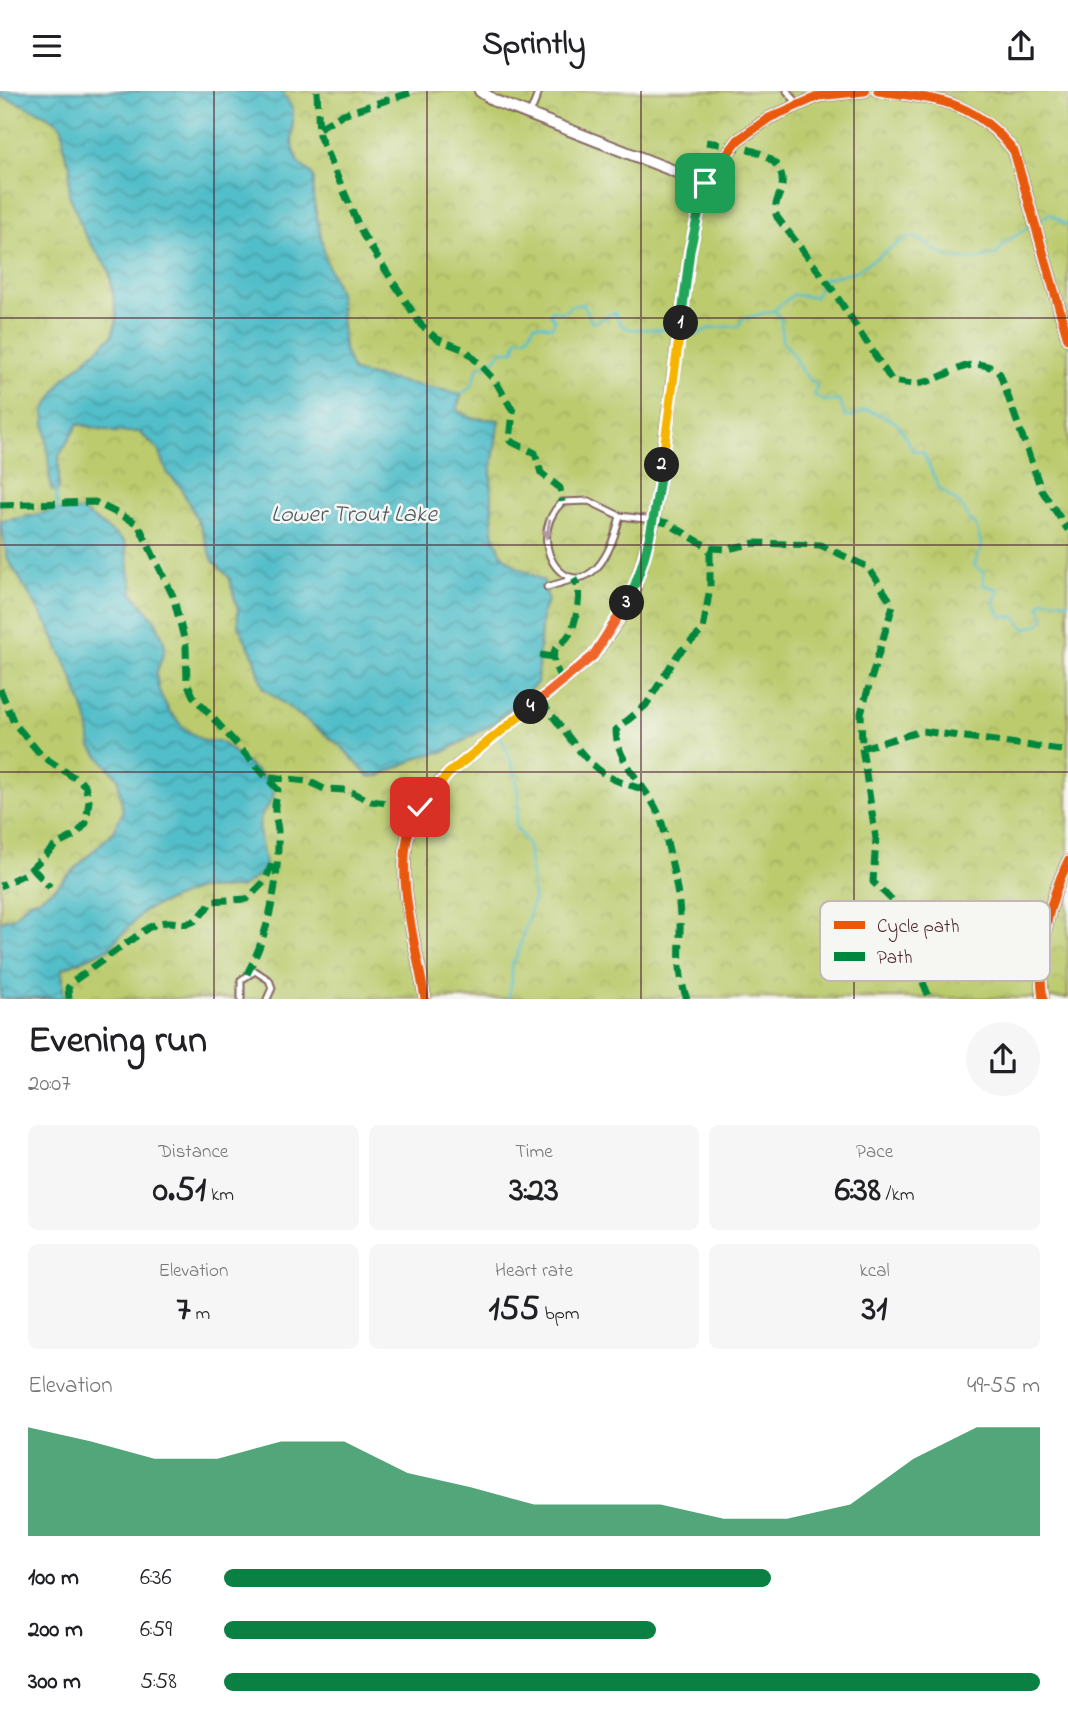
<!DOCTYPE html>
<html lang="en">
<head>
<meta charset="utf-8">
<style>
	:root { --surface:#fff; --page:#f6f6f6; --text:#202124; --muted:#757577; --accent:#0b8043 }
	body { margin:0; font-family:"Indie Flower",sans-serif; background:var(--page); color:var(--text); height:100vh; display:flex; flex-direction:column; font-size:26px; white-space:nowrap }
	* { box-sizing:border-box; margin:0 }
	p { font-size:23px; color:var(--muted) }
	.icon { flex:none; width:38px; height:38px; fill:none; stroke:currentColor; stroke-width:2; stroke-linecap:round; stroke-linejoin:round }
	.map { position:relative; height:908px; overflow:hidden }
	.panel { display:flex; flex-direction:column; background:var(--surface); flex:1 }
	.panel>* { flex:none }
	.pin { position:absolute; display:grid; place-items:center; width:60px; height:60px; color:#fff; margin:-30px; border-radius:14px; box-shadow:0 4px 10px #0006 }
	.km { position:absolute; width:35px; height:35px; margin:-18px; border-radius:50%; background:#222; color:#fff; font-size:19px; line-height:35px; text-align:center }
	.round { display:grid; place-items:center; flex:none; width:74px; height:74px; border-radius:37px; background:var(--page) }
	.overview { display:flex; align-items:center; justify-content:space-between; height:119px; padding:0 28px }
	h1 { font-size:38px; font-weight:800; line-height:52px }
	.figures { display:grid; grid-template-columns:repeat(3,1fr); gap:10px; height:119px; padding:7px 28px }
	.figures div { display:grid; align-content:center; border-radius:10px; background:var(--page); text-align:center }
	.figures b { font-size:35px; font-weight:800 }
	.figures small { font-size:19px; font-weight:400 }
	.figures p { font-size:19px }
	.chart { height:196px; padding:14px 28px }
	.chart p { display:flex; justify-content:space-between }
	.chart svg { width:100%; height:126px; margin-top:7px; fill:var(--accent); opacity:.7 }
	ul { padding:0 28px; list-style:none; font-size:23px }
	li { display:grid; grid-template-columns:112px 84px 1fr; align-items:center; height:52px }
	li i { height:18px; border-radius:9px; background:var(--accent) }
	header { display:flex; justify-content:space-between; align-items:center; height:91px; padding:0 28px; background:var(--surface); font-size:32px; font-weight:800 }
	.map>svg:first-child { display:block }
	.park { fill:url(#park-crowns); stroke:#82754c; stroke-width:2 }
	.water { fill:url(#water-waves); stroke:#4e6e7a; stroke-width:2 }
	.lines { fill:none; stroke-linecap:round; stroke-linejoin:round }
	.stream { stroke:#51bec9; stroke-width:2.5 }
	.service-casing { stroke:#846564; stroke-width:9 }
	.minor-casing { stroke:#846564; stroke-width:14 }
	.service { stroke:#fff; stroke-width:5 }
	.minor { stroke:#fff; stroke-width:10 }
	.quiet { stroke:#00873e; stroke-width:7; stroke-dasharray:14 7; stroke-linecap:butt }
	.cycleway-casing { stroke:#f6f6f2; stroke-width:13 }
	.cycleway { stroke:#e8590c; stroke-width:9 }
	.oneway { fill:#ae9aa0 }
	.split-1-casing { stroke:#fff; stroke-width:14 }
	.split-2-casing { stroke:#fff; stroke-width:14 }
	.split-3-casing { stroke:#fff; stroke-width:14 }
	.split-4-casing { stroke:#fff; stroke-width:14 }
	.split-5-casing { stroke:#fff; stroke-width:14 }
	.split-1 { stroke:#22a559; stroke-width:9 }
	.split-2 { stroke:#f5b400; stroke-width:9 }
	.split-3 { stroke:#22a559; stroke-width:9 }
	.split-4 { stroke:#f0652b; stroke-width:9 }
	.split-5 { stroke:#f5b400; stroke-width:9 }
	.grid { fill:none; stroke:#4a1f2b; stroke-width:2; stroke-opacity:0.55 }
	.labels { text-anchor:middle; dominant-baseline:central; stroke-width:5; stroke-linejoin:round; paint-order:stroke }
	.water-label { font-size:24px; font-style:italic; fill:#4c5762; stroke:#f6f6f2 }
	.key { fill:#f6f6f2; stroke:#c2b6b6; stroke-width:2 }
	.key-label { font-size:19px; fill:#4a1f2b }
</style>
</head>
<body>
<header><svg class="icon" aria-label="menu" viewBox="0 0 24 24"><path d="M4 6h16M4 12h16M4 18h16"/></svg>Sprintly<svg class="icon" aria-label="share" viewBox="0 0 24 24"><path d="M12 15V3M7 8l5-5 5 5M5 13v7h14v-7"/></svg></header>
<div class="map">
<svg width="1068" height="908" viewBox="0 0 1068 908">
	<defs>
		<pattern id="park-crowns" width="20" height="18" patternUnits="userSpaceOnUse" patternTransform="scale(1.75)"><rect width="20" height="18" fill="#bbcb6d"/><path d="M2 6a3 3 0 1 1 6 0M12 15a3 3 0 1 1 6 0" fill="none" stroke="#a2ae5f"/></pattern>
		<pattern id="water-waves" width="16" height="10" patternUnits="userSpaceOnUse" patternTransform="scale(1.75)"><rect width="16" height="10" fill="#51bec9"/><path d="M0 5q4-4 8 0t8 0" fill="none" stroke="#459aa3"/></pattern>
	</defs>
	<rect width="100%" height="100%" fill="#f6f6f2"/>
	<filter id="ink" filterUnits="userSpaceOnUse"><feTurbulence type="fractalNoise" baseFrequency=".0143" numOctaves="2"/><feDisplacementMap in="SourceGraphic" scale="14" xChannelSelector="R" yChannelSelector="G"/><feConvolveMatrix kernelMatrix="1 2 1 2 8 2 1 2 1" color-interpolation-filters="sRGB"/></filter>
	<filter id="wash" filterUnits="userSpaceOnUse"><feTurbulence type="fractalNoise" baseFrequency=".00686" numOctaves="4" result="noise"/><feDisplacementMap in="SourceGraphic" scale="28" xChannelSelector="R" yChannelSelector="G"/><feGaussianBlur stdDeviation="1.57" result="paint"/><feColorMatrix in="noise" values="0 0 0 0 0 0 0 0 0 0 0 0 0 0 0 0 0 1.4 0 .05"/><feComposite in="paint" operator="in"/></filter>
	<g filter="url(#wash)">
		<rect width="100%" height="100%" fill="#f0e6cf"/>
		<path class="park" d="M0,0H1068V907L0,908Z"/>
		<path class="water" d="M0,0H282L293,19L292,51L298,72L311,82L314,88L313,106L326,170L339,201L344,259L353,281L462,303L457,316L459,321L472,327L499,329L491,383L493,441L502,464L517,476L544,490L548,509L542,523L537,592L494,632L446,660L422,665L378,685H368L342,656L263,597L255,568L238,534V519L229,486L213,470L200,434L180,395L168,383L159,359L139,341H115L78,333L59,365V397L56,401L51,398L44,320L63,289L112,245L117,227L109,179L85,144L69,103L70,73C62,64 65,49 62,37C58,25 14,11 0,5Z
			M58,419L83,420L125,451L133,503L155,529L164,550L165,558L156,583L159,600L169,620L185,638L204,650H218L225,654L268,690L274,702C272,711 268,714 263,722C254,737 264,759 265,775L260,783L240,797L198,798L145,819L108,858L62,878L64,907H0V830L14,826L29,810L40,807L56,796L113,741L123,721L118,687L91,656L88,630L72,586L50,538L8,468L0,432L3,430Z"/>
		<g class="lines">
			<path class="stream" d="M1037,130L1050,123L1068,135
				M774,219L781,229L782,250C801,268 793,278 817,294L814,304L824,310H840L845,326L854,325L865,319C878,322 888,327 898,333L913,360L923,361L939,397L961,414L970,430L976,435L982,456L974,474L984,482L983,494L998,498L994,512L1001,525L1015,526L1025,538L1042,532L1045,526L1039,514L1044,509L1068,511
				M683,241L694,244L711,237L739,235L743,228L773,220L793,204L815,206L823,188L856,180L908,146C921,146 927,154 938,161C955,171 978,170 997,163L1005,152L1031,134
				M462,303L472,295L478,277L495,268L501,260H514L517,248L528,245L535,233L552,236L555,229L550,223L552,219L564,222L570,215L584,213L592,232L615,222L621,234L629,238L677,239
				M56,401L58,419
				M500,644C514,673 524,703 515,735L528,753L534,807L517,865L511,874L512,888L508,908"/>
		</g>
	</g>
	<g filter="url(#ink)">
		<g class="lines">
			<defs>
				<path id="service" d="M787,0L799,14
					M530,23L539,0
					M620,425C591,547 514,459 562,411L589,410L620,425L653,429
					M547,496L574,488
					M241,908V889L255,880L269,889L272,897L267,908"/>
				<path id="minor" d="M480,0L495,10L705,92
					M878,0C938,8 974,9 1014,60L1068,248
					M425,908C417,857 390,771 415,725C424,708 436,695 449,682L593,565L618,530L635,496L654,429L690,160L705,92L738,49L769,27L819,5L865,0
					M1043,908C1036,863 1049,810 1068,770"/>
			</defs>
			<use href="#service" class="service-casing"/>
			<use href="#minor" class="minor-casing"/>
			<use href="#service" class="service"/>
			<use href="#minor" class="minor"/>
			<path class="quiet" d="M317,0L319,44L363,144L421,234L437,248L467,260L496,291L513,320L510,350L535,362L541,382L560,397L562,411
				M319,37L343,23L416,0
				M706,51C731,55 787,58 782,95C780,106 772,114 777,126L830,195L892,290C901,291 912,294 921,292C949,287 975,259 1000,283L1041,398L1068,439
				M0,414L95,411L138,433L173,505L186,555L187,591L193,605L278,699C277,706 274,713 275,720C275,727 278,734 278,741C279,790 270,840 247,883
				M654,429L667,432L710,457L728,458L755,452L820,454L868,476L893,514L861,622L862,657L876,748L873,791L907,823L913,868L930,908
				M540,564L554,566
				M562,590C541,548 564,562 573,536C577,524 579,509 579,497L574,488
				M0,598L14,632L41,664L85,694L89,710L86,732L76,744L56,754L27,782L0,795
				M539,609C562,633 580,669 609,686C620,692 634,695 645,699
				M862,657L922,640L1068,660
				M270,686L308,690L324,698L347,699L371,710L420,716
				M32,777L50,796
				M69,908L68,897L72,891L148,837C181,819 186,852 211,810L247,808L265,790L274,768
				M687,908C674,877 683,845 679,813C677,793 667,748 661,729C650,697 616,673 616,639L646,614L678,563L703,539L710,496V457"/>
			<defs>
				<path id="cycleway" d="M878,0C938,8 974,9 1014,60L1068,248
					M425,908C417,857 390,771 415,725C424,708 436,695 449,682L593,565L618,530L635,496L654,429L690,160L705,92L738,49L769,27L819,5L865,0
					M1043,908C1036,863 1049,810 1068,770"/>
			</defs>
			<use href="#cycleway" class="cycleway-casing"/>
			<use href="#cycleway" class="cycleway"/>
		</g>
		<defs><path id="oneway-solid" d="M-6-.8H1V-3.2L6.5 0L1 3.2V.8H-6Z" transform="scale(1.75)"/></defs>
		<use class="oneway" href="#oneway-solid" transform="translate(548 438) rotate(100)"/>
	</g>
	<g class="lines" filter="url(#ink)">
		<defs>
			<path id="split-1" d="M681,232L690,160L705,92"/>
			<path id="split-2" d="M662,374L681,232"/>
			<path id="split-3" d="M627,512C648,469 655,421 662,374"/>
			<path id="split-4" d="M531,616L593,565L627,512"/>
			<path id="split-5" d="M420,716L449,682L531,616"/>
		</defs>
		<use href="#split-1" class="split-1-casing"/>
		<use href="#split-2" class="split-2-casing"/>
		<use href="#split-3" class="split-3-casing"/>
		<use href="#split-4" class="split-4-casing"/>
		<use href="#split-5" class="split-5-casing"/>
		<use href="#split-1" class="split-1"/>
		<use href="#split-2" class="split-2"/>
		<use href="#split-3" class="split-3"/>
		<use href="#split-4" class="split-4"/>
		<use href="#split-5" class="split-5"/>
	</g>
	<path class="grid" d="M214,0V908M427,0V908M641,0V908M854,0V908M0,227H1068M0,454H1068M0,681H1068"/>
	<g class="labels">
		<g class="water-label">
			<text x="354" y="424">Lower Trout Lake</text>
		</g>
	</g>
	<rect x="820" y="810" width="230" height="80" rx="10" class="key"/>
	<rect x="834" y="830" width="31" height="8" fill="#e8590c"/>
	<rect x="834" y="861" width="31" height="9" fill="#00873e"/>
	<g class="key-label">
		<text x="877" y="841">Cycle path</text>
		<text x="877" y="872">Path</text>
	</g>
</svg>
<div class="pin" style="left:705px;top:92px;background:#1e9e55"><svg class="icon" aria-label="arrive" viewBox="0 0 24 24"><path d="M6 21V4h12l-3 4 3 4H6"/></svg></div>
<div class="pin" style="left:420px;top:716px;background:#d93025"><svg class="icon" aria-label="check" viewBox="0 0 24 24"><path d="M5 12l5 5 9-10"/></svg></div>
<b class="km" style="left:681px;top:232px">1</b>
<b class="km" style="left:662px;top:374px">2</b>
<b class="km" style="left:627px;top:512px">3</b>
<b class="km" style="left:531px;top:616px">4</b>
</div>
<section class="panel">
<div class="overview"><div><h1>Evening run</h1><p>20:07</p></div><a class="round"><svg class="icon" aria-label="share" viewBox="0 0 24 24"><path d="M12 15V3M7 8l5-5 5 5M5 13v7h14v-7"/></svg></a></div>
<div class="figures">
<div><p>Distance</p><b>0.51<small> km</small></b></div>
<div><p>Time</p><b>3:23</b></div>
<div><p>Pace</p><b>6:38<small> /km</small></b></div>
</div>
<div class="figures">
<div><p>Elevation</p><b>7<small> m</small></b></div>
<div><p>Heart rate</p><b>155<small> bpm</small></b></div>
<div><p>kcal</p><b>31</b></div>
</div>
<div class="chart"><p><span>Elevation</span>49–55 m</p>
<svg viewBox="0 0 160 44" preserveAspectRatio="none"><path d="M0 44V6L10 11L20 17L30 17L40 11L50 11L60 22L70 27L80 33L90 33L100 33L110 38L120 38L130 33L140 17L150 6L160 6V44z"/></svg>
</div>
<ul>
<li><b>100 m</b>6:36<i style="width:67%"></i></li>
<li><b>200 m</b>6:59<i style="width:53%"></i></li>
<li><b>300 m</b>5:58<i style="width:100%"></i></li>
</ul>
</section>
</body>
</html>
